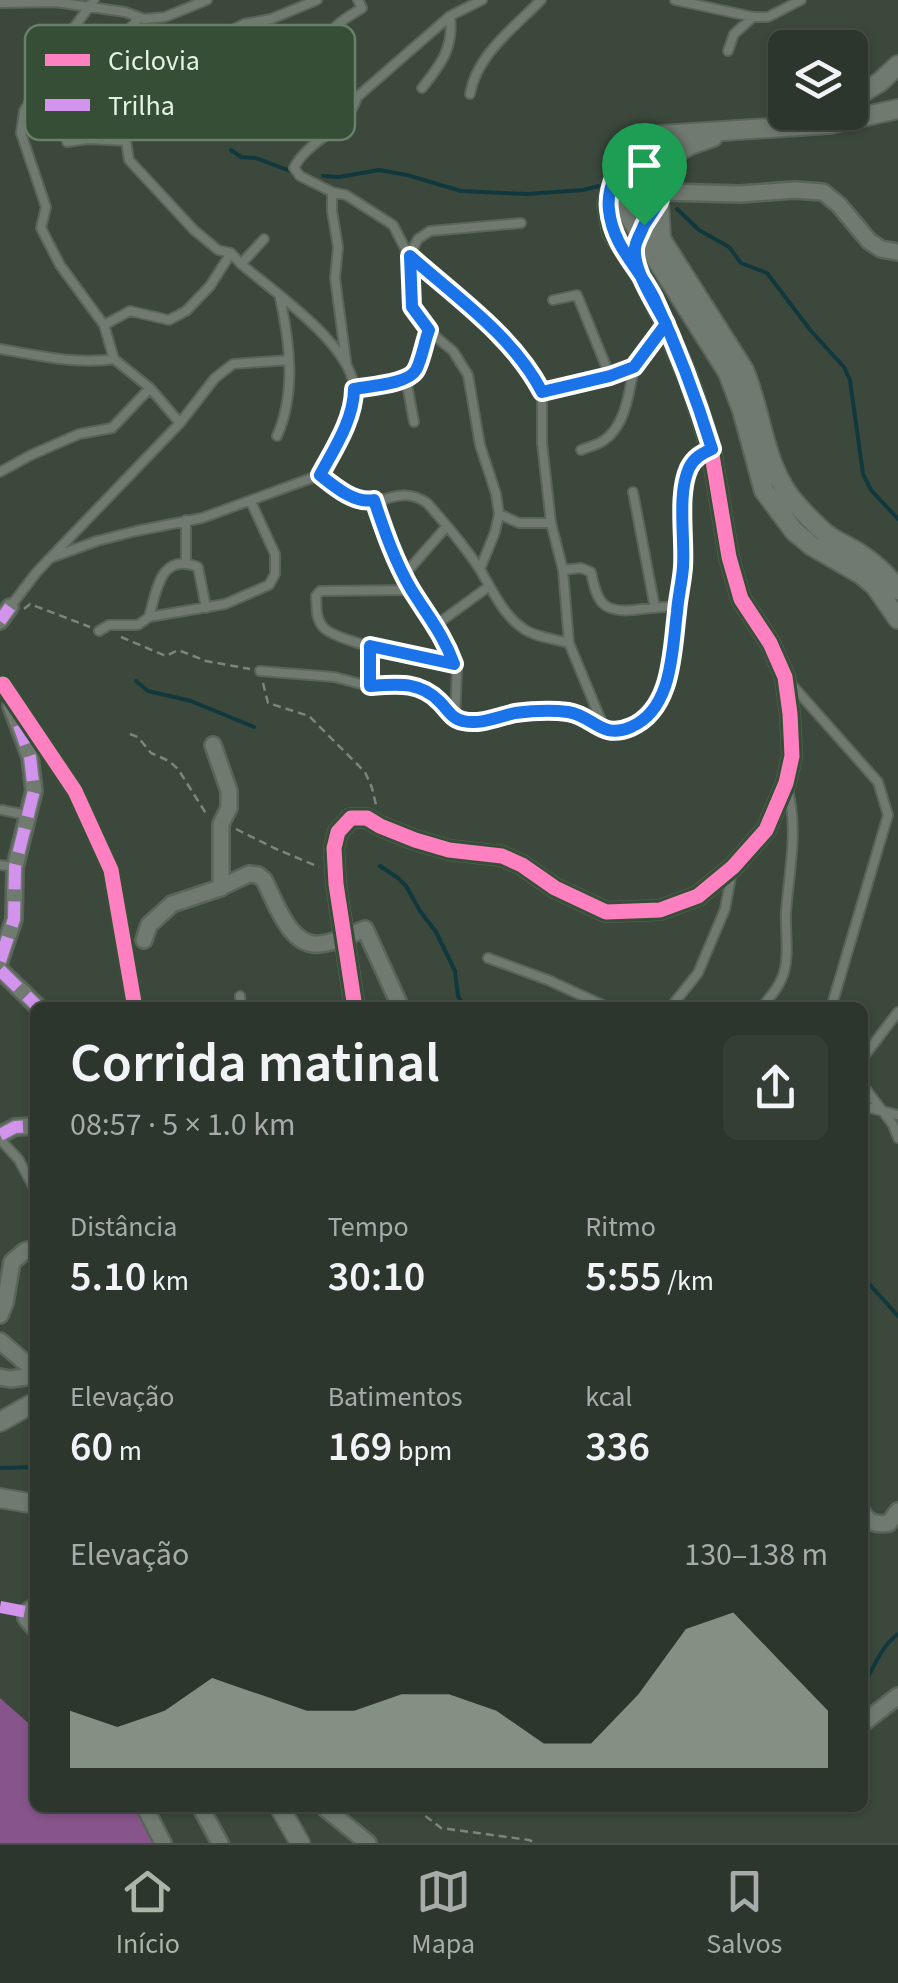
<!DOCTYPE html>
<html lang="pt">
<head>
<meta charset="utf-8">
<style>
	:root { --surface:#2d362d; --page:#353e35; --text:#f1f3f6; --muted:#a7abaa; --line:#485049; --accent:#a9b6a8 }
	body { margin:0; font-family:"Source Sans 3",sans-serif; background:var(--page); color:var(--text); height:100vh; display:flex; flex-direction:column; font-size:38px; white-space:nowrap }
	* { box-sizing:border-box; margin:0 }
	p { font-size:32px; color:var(--muted) }
	.icon { flex:none; width:55px; height:55px; fill:none; stroke:currentColor; stroke-width:2; stroke-linecap:round; stroke-linejoin:round }
	.map { position:relative; flex:1; overflow:hidden }
	.side { position:absolute; left:30px; top:1002px; width:838px; height:810px; display:flex; flex-direction:column; background:var(--surface); border-radius:15px; box-shadow:0 2px 8px #0004,0 0 0 2px var(--line) }
	.side>* { flex:none }
	.controls { position:absolute; left:768px; top:30px; display:grid; gap:20px }
	.controls a { display:grid; place-items:center; width:100px; height:100px; border-radius:15px; background:var(--surface); box-shadow:0 2px 8px #0004,0 0 0 2px var(--line); font-size:50px }
	.pin { position:absolute; display:grid; place-items:center; width:85px; height:85px; color:#fff; margin:-102px -42px; border-radius:50% 50% 50% 0; rotate:-45deg; box-shadow:0 0 10px #0007 }
	.pin .icon { rotate:45deg }
	.round { display:grid; place-items:center; flex:none; width:105px; height:105px; border-radius:15px; background:var(--page) }
	.summary { display:flex; align-items:center; justify-content:space-between; height:170px; padding:0 40px }
	h1 { font-size:55px; font-weight:600; line-height:75px }
	.metrics { display:grid; grid-template-columns:repeat(3,1fr); gap:15px; height:170px; padding:10px 40px }
	.metrics div { display:grid; align-content:center }
	.metrics b { font-size:42px; font-weight:600 }
	.metrics small { font-size:28px; font-weight:400 }
	.metrics p { font-size:28px }
	.chart { height:280px; padding:20px 40px }
	.chart p { display:flex; justify-content:space-between }
	.chart svg { width:100%; height:180px; margin-top:10px; fill:var(--accent); opacity:.7 }
	.menu { display:flex; justify-content:space-around; align-items:center; height:140px; border-top:2px solid var(--line); background:var(--surface); font-size:28px; color:var(--muted) }
	.menu a { display:grid; justify-items:center; gap:5px }
	.menu .current { color:var(--accent) }
	.map>svg:first-child { display:block }
	.forest { fill:#87558b }
	.lines { fill:none; stroke-linecap:round; stroke-linejoin:round }
	.stream { stroke:#11393d; stroke-width:4 }
	.service-casing { stroke:#5a655a; stroke-width:12 }
	.minor-casing { stroke:#5a655a; stroke-width:20 }
	.tertiary-casing { stroke:#5a655a; stroke-width:22 }
	.path { stroke:#7c847c; stroke-width:2.5; stroke-dasharray:8 5; stroke-linecap:butt }
	.service { stroke:#717a71; stroke-width:8 }
	.minor { stroke:#717a71; stroke-width:15 }
	.tertiary { stroke:#717a71; stroke-width:18 }
	.quiet { stroke:#d193ec; stroke-width:12; stroke-dasharray:25 12; stroke-linecap:butt }
	.cycleway-casing { stroke:#364e36; stroke-width:21 }
	.cycleway { stroke:#ff80c0; stroke-width:15 }
	.route-casing { stroke:#fff; stroke-width:20 }
	.route { stroke:#1a73e8; stroke-width:12 }
	.key { fill:#364e36; stroke:#6a7f6a; stroke-width:2.5 }
	.key-label { font-size:28px; fill:#e3f1e2 }
</style>
</head>
<body>
<div class="map">
<svg width="898" height="1843" viewBox="0 0 898 1843">
	<rect width="100%" height="100%" fill="#3c483c"/>
	<path class="forest" d="M0,1698L35,1729V1808H135L155,1843H0Z"/>
	<g class="lines">
		<path class="stream" d="M231,150L241,157L256,158L290,171
			M323,176L339,177L379,170L407,175L461,191L527,194L583,190L599,186
			M677,209L699,230L729,247L741,263L767,273L811,331L844,367L850,380L863,474L871,490L898,519
			M136,681L148,691L191,701L254,727
			M380,866L398,878L406,886L420,911L436,932L455,971L458,996L465,1008
			M862,1276L898,1316
			M0,1468L35,1467
			M862,1687C874,1669 880,1647 898,1634"/>
		<defs>
			<path id="service" d="M94,0L70,33L24,111L21,133L46,207L41,228L60,265L104,325L114,359L150,388L180,423
				M675,0L753,17H768L801,0
				M0,3L55,2L125,12L144,19L165,17L207,0
				M126,34L138,18
				M728,51L734,34L753,17
				M422,88C441,64 454,48 450,16
				M470,94C477,54 514,28 541,0
				M202,95L210,74L234,29L244,24L271,19L317,0
				M357,97C348,130 308,139 294,168L300,176L332,192L346,195L393,225L409,256L495,330L535,379L542,392V443L551,523L563,570L569,643
				M321,101L342,74L339,64L327,46C328,26 347,18 362,8L358,0
				M67,142L88,139L126,141
				M332,192V211L338,247L335,278L346,361
				M241,264L264,239
				M553,300L577,295L610,376
				M104,325L130,311L169,320L186,311L210,286L231,253
				M0,349C37,355 77,365 114,359
				M406,379L414,422
				M354,389L410,377L417,368L429,331
				M542,392L610,376L634,367L663,328
				M277,436C296,393 290,343 280,298
				M581,450C588,447 597,445 603,441C626,426 629,392 634,367
				M0,472L31,455L79,434L112,428L150,388
				M320,475C332,485 348,498 363,501C386,505 401,485 427,503C445,523 462,543 477,565C491,586 501,614 524,629C535,637 555,639 569,643L605,730
				M633,492L655,608
				M374,500L404,575L411,590L436,625L457,669L455,720
				M499,514L519,523H551
				M53,555L180,423L215,378L233,364L289,360
				M186,564V520
				M480,569L495,532L499,514L496,494L480,445L468,375L453,351L429,331L412,307L409,256L418,239L430,231L521,223
				M563,570L581,568L591,572C597,602 602,613 634,610C649,608 663,607 677,606
				M404,575L447,526
				M411,590L320,591L316,596C317,606 315,618 323,627C338,644 428,659 454,664
				M10,607L36,573L50,558L97,541L136,531L202,518L320,475C333,451 351,424 354,396C360,350 274,292 241,264L231,253L218,250L194,230L129,160L126,141L135,113L156,98L241,93L318,102L357,97L450,16L482,0
				M149,617C157,590 160,552 198,567L206,608
				M436,625L488,587
				M99,631L109,625H138L149,617L225,604L269,585L275,574V554L251,502
				M260,671L334,677L369,686L396,684L417,686L433,695L455,720L476,723L516,713L536,712H571L605,730L620,732L639,724L650,714L660,698L670,670L683,566L682,500L688,471L698,456L711,449
				M792,685L878,782L888,815L831,1008
				M369,686L370,646
				M2,810L27,815
				M0,865L15,867
				M488,958L548,980L609,1008
				M240,996L241,1008
				M670,1008L698,973L725,909L732,871
				M761,1008C771,996 782,984 785,968C789,951 785,930 786,912C789,871 799,828 787,787
				M862,1059L898,1012
				M862,1084L893,1125L898,1138
				M862,1106L898,1115
				M0,1139L19,1160L35,1190"/>
			<path id="minor" d="M662,192L740,194L795,190L823,192L839,205L869,241L881,249L898,252
				M0,621L10,607
				M3,684L75,791L111,870L135,1008
				M213,745L229,791V808L221,824V888
				M144,940L149,925L172,904L217,889L249,874L258,875L264,880C275,900 289,947 319,944C334,943 350,935 365,929L401,1008
				M0,961L14,919L15,867L34,791L30,757L11,706
				M0,970L39,1008
				M0,1135L15,1127L35,1126
				M0,1315L5,1303L12,1262L25,1251L35,1248
				M0,1341L35,1371
				M0,1377L10,1379L35,1376
				M862,1512C869,1523 876,1525 889,1523L898,1511
				M35,1606L27,1612L26,1618L35,1629
				M862,1724L898,1696
				M145,1808L163,1843
				M201,1808L220,1843
				M325,1808L368,1843"/>
			<path id="tertiary" d="M850,100L880,82L898,65
				M898,109L830,124L661,135C618,146 608,173 626,211L728,373L742,410L764,491L794,531L812,546L862,575L875,586L898,619
				M713,137L690,145L678,152L664,176L659,202L661,239L744,370C763,414 763,469 798,506C806,515 816,525 825,533C835,541 848,546 859,553C874,563 888,575 898,590
				M639,143L641,158L662,192
				M355,1008L336,884L334,848L338,832L351,818H367L380,826L415,840L449,850L502,856L522,865L555,888L606,912L660,910L698,896L733,867L766,830L786,783L792,756L790,714L785,677L770,643L741,599L729,557L711,449L690,382L647,284L612,232L607,204L616,173
				M0,1422L35,1402
				M0,1498L35,1504
				M280,1808L300,1843"/>
		</defs>
		<use href="#service" class="service-casing"/>
		<use href="#minor" class="minor-casing"/>
		<use href="#tertiary" class="tertiary-casing"/>
		<path class="path" d="M24,609L30,604L90,627
			M121,637L166,656L178,650L206,661L250,669
			M263,683L268,703L309,716L365,772L372,788L376,805
			M130,734L138,737L151,753L169,761L178,769L207,815
			M236,829L274,848L319,867
			M415,1808L441,1828L529,1840L536,1843"/>
		<use href="#service" class="service"/>
		<use href="#minor" class="minor"/>
		<use href="#tertiary" class="tertiary"/>
		<path class="quiet" d="M0,621L10,607
			M0,961L14,919L15,867L34,791L30,757L19,725
			M0,970L39,1008
			M0,1135L15,1127L35,1126
			M0,1607L27,1612"/>
		<defs>
			<path id="cycleway" d="M3,684L75,791L111,870L135,1008
				M355,1008L336,884L334,848L338,832L351,818H367L380,826L415,840L449,850L502,856L522,865L555,888L606,912L660,910L698,896L733,867L766,830L786,783L792,756L790,714L785,677L770,643L741,599L729,557L711,449L690,382L647,284L612,232L607,204L616,173"/>
		</defs>
		<use href="#cycleway" class="cycleway-casing"/>
		<use href="#cycleway" class="cycleway"/>
	</g>
	<g class="lines">
		<defs>
			<path id="route" d="M644,225C641,233 636,240 635,248C633,271 656,304 666,324L634,367L610,376L542,392C513,336 456,297 410,256L412,307L429,330C424,343 422,359 416,370C408,384 370,386 354,389C354,419 334,449 320,475C335,487 355,504 374,500C384,530 395,562 411,589C427,615 443,634 454,664L370,646V686C397,684 420,681 440,702C448,710 452,719 463,721C481,725 497,717 515,713C531,711 552,710 568,712C594,716 601,740 631,727C673,709 672,650 677,612C678,597 682,582 683,567C685,538 677,494 689,468C694,458 701,454 712,449C696,397 677,347 654,298C638,266 613,247 609,210C606,188 621,155 639,143L641,158L662,192L659,202L644,225"/>
		</defs>
		<use href="#route" class="route-casing"/>
		<use href="#route" class="route"/>
	</g>
	<rect x="25" y="25" width="330" height="115" rx="15" class="key"/>
	<rect x="45" y="54" width="45" height="12" fill="#ff80c0"/>
	<rect x="45" y="99" width="45" height="12" fill="#d193ec"/>
	<g class="key-label">
		<text x="108" y="70">Ciclovia</text>
		<text x="108" y="115">Trilha</text>
	</g>
</svg>
<div class="controls">
<a><svg class="icon" aria-label="layers" viewBox="0 0 24 24"><path d="M12 4l9 5-9 5-9-5zM3 14l9 5 9-5"/></svg></a>
</div>
<div class="pin" style="left:644px;top:225px;background:#1e9e55"><svg class="icon" aria-label="arrive" viewBox="0 0 24 24"><path d="M6 21V4h12l-3 4 3 4H6"/></svg></div>
<section class="side">
<div class="summary"><div><h1>Corrida matinal</h1><p>08:57 · 5 × 1.0 km</p></div><a class="round"><svg class="icon" aria-label="share" viewBox="0 0 24 24"><path d="M12 15V3M7 8l5-5 5 5M5 13v7h14v-7"/></svg></a></div>
<div class="metrics">
<div><p>Distância</p><b>5.10<small> km</small></b></div>
<div><p>Tempo</p><b>30:10</b></div>
<div><p>Ritmo</p><b>5:55<small> /km</small></b></div>
</div>
<div class="metrics">
<div><p>Elevação</p><b>60<small> m</small></b></div>
<div><p>Batimentos</p><b>169<small> bpm</small></b></div>
<div><p>kcal</p><b>336</b></div>
</div>
<div class="chart"><p><span>Elevação</span>130–138 m</p>
<svg viewBox="0 0 160 44" preserveAspectRatio="none"><path d="M0 44V30L10 34L20 30L30 22L40 26L50 30L60 30L70 26L80 26L90 30L100 38L110 38L120 26L130 10L140 6L150 18L160 30V44z"/></svg>
</div>
</section>
</div>
<nav class="menu">
<a class="current"><svg class="icon" aria-label="home" viewBox="0 0 24 24"><path d="M3 11l9-7 9 7M6 9v11h12V9"/></svg>Início</a>
<a><svg class="icon" aria-label="map" viewBox="0 0 24 24"><path d="M3 6l6-2 6 2 6-2v14l-6 2-6-2-6 2zM9 4v14M15 6v14"/></svg>Mapa</a>
<a><svg class="icon" aria-label="saved" viewBox="0 0 24 24"><path d="M7 4h10v16l-5-4-5 4z"/></svg>Salvos</a>
</nav>
</body>
</html>
